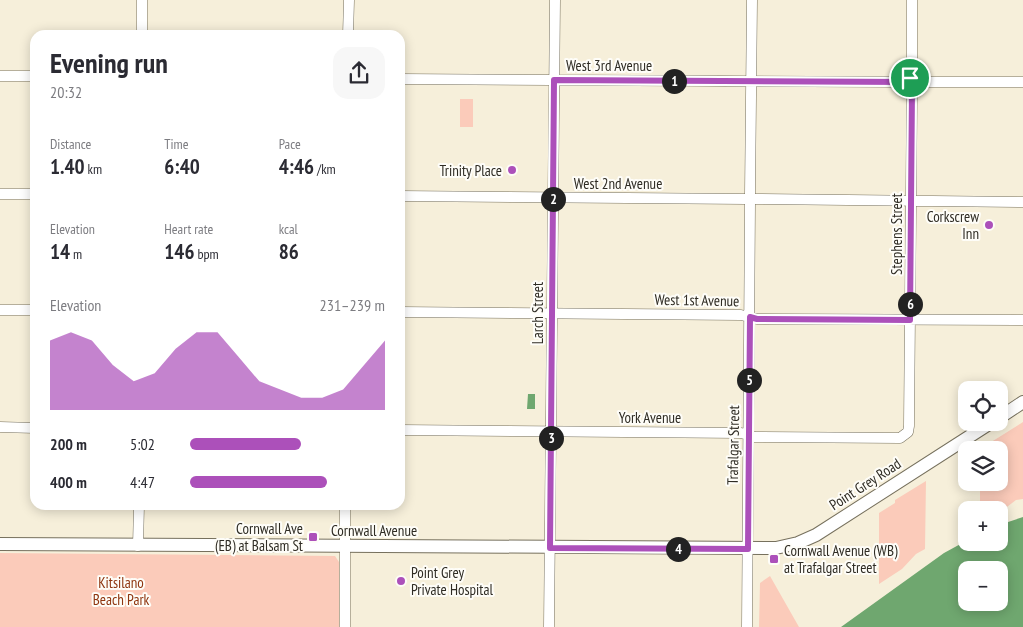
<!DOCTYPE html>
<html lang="en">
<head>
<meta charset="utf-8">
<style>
	:root { --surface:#fff; --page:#f7f7f7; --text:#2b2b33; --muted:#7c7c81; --accent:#ac50ba }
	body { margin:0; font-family:"PT Sans Narrow",sans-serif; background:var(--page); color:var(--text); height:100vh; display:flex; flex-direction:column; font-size:19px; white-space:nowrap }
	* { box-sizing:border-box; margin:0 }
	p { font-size:16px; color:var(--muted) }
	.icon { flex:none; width:28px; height:28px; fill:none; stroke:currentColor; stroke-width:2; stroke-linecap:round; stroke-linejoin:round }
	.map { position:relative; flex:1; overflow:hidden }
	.sheet { position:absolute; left:30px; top:30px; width:375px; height:480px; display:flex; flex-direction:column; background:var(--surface); border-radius:15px; box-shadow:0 2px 12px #0003 }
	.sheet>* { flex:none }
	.tools { position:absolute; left:958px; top:381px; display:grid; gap:10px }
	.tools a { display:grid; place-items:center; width:50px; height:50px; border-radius:10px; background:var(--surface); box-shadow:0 2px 12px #0003; font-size:25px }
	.pin { position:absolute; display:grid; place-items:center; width:42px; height:42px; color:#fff; margin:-21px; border:2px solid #fff; border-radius:50%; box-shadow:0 1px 5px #0007 }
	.km { position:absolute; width:25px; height:25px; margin:-12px; border-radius:50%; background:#222; color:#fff; font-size:14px; line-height:25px; text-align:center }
	.round { display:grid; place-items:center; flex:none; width:52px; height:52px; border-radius:15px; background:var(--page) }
	.overview { display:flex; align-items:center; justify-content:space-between; height:85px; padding:0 20px }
	h1 { font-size:28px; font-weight:600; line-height:38px }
	.metrics { display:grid; grid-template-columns:repeat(3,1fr); gap:8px; height:85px; padding:5px 20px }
	.metrics div { display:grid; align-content:center }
	.metrics b { font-size:21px; font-weight:600 }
	.metrics small { font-size:14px; font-weight:400 }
	.metrics p { font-size:14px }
	.chart { height:140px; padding:10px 20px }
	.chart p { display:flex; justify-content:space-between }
	.chart svg { width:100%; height:90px; margin-top:5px; fill:var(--accent); opacity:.7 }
	ul { padding:0 20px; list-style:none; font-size:16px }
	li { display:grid; grid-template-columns:80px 60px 1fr; align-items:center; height:38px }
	li i { height:12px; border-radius:6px; background:var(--accent) }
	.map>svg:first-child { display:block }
	.green { fill:#fbcbba }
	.water { fill:#6fa76f; fill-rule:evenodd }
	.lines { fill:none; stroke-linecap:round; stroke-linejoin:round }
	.minor-casing { stroke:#76705d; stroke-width:11 }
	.major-casing { stroke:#76705d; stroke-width:14 }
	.minor { stroke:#fff; stroke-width:10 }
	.major { stroke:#fff; stroke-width:12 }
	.route-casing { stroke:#fff; stroke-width:10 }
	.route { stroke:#ac50ba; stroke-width:6 }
	.poi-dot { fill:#ac50ba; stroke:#fefdf8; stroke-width:2 }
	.labels { text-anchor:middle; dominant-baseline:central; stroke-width:4; stroke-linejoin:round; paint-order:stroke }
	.street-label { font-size:15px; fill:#2f2c24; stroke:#fefdf8 }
	.poi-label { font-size:15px; fill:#2f2c24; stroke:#fefdf8; text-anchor:end }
	.park-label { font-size:15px; fill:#8f3610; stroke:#fefdf8 }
</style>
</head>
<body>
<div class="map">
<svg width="1023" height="627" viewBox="0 0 1023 627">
	<rect width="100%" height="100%" fill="#f6efda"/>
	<path class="green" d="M460,99H473V127H460Z
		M1023,422V499L1016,500L999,513V510H980V483L999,482V450L980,449Z
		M926,481L925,549L916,554L902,569L879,584V513L895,503V500Z
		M0,553L335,556L339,562V627H0Z
		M770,576L795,620L799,627H759L760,583Z"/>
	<path class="water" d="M528,394H535V409H527Z
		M1023,517V627H841L944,553L966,541V542H999V525ZM966,570H999V602H966Z"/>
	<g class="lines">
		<defs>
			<path id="minor" d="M142,35V0
				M348,35L349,0
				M0,76H35
				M912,78V0
				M400,79L908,82
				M916,82H1023
				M0,194H35
				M750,194L752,0
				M400,196L746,199
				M755,199L1023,202
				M0,310H35
				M400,312L741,315L757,319L1023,320
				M0,427L35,428
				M400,430L741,433L755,437L900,438L908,432L909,426L912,87
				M138,546L139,505
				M345,627V505
				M549,627L555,0
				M747,627L750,203"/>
			<path id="major" d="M999,418L1023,402
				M0,544L776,548L798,543L816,535L992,422"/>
		</defs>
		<use href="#minor" class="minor-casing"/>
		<use href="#major" class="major-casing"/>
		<use href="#minor" class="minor"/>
		<use href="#major" class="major"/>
	</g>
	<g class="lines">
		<defs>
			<path id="route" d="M910,78L915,79L916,82L912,89L910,320L757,319L750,317L748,549L550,548L554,80L908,82Z"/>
		</defs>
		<use href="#route" class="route-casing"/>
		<use href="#route" class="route"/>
	</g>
	<g class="poi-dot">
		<circle cx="512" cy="170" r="5"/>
		<circle cx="989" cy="225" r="5"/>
		<rect x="308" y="532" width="10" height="10" rx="2.5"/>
		<rect x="769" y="554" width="10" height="10" rx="2.5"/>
		<circle cx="401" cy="581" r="5"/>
	</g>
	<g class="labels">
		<g class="street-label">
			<text x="609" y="65">West 3rd Avenue</text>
			<text x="618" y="183">West 2nd Avenue</text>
			<text transform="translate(896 234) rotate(-90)">Stephens Street</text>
			<text transform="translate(697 300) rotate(1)">West 1st Avenue</text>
			<text transform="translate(537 313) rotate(-90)">Larch Street</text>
			<text x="650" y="417">York Avenue</text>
			<text transform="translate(733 445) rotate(-89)">Trafalgar Street</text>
			<text transform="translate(865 484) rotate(-33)">Point Grey Road</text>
			<text x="374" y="530">Cornwall Avenue</text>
		</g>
		<g class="poi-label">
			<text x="502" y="170">Trinity Place</text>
			<text x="979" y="216">Corkscrew<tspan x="979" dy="17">Inn</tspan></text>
			<text x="303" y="528">Cornwall Ave<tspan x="303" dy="17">(EB) at Balsam St</tspan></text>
			<text x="784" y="550" text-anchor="start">Cornwall Avenue (WB)<tspan x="784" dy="17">at Trafalgar Street</tspan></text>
			<text x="411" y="572" text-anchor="start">Point Grey<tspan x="411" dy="17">Private Hospital</tspan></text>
		</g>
		<g class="park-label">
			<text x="121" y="582">Kitsilano<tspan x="121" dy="17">Beach Park</tspan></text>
		</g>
	</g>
</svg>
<div class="tools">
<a><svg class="icon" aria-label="locate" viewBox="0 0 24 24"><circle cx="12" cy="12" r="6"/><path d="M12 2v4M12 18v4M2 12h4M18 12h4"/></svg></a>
<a><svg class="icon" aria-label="layers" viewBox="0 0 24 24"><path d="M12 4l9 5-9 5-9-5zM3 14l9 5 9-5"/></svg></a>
<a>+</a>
<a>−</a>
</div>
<div class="pin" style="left:910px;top:78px;background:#1e9e55"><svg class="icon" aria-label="arrive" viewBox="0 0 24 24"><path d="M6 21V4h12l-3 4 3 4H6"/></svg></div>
<b class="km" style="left:674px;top:81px">1</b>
<b class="km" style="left:553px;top:199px">2</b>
<b class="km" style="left:551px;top:438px">3</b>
<b class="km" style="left:678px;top:549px">4</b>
<b class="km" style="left:749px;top:380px">5</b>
<b class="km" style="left:910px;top:304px">6</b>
<section class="sheet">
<div class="overview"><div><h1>Evening run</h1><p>20:32</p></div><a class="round"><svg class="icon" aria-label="share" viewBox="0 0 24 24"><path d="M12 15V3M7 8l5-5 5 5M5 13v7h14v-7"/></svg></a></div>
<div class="metrics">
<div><p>Distance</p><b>1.40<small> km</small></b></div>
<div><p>Time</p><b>6:40</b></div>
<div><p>Pace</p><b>4:46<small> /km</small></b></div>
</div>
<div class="metrics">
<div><p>Elevation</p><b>14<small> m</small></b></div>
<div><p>Heart rate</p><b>146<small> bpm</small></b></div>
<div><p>kcal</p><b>86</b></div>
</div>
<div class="chart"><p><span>Elevation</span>231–239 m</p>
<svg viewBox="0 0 160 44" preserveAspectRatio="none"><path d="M0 44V10L10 6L20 10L30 22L40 30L50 26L60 14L70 6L80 6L90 18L100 30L110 34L120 38L130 38L140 34L150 22L160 10V44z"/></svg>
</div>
<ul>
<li><b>200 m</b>5:02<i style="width:57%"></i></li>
<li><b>400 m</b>4:47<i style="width:70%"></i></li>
</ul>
</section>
</div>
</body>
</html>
